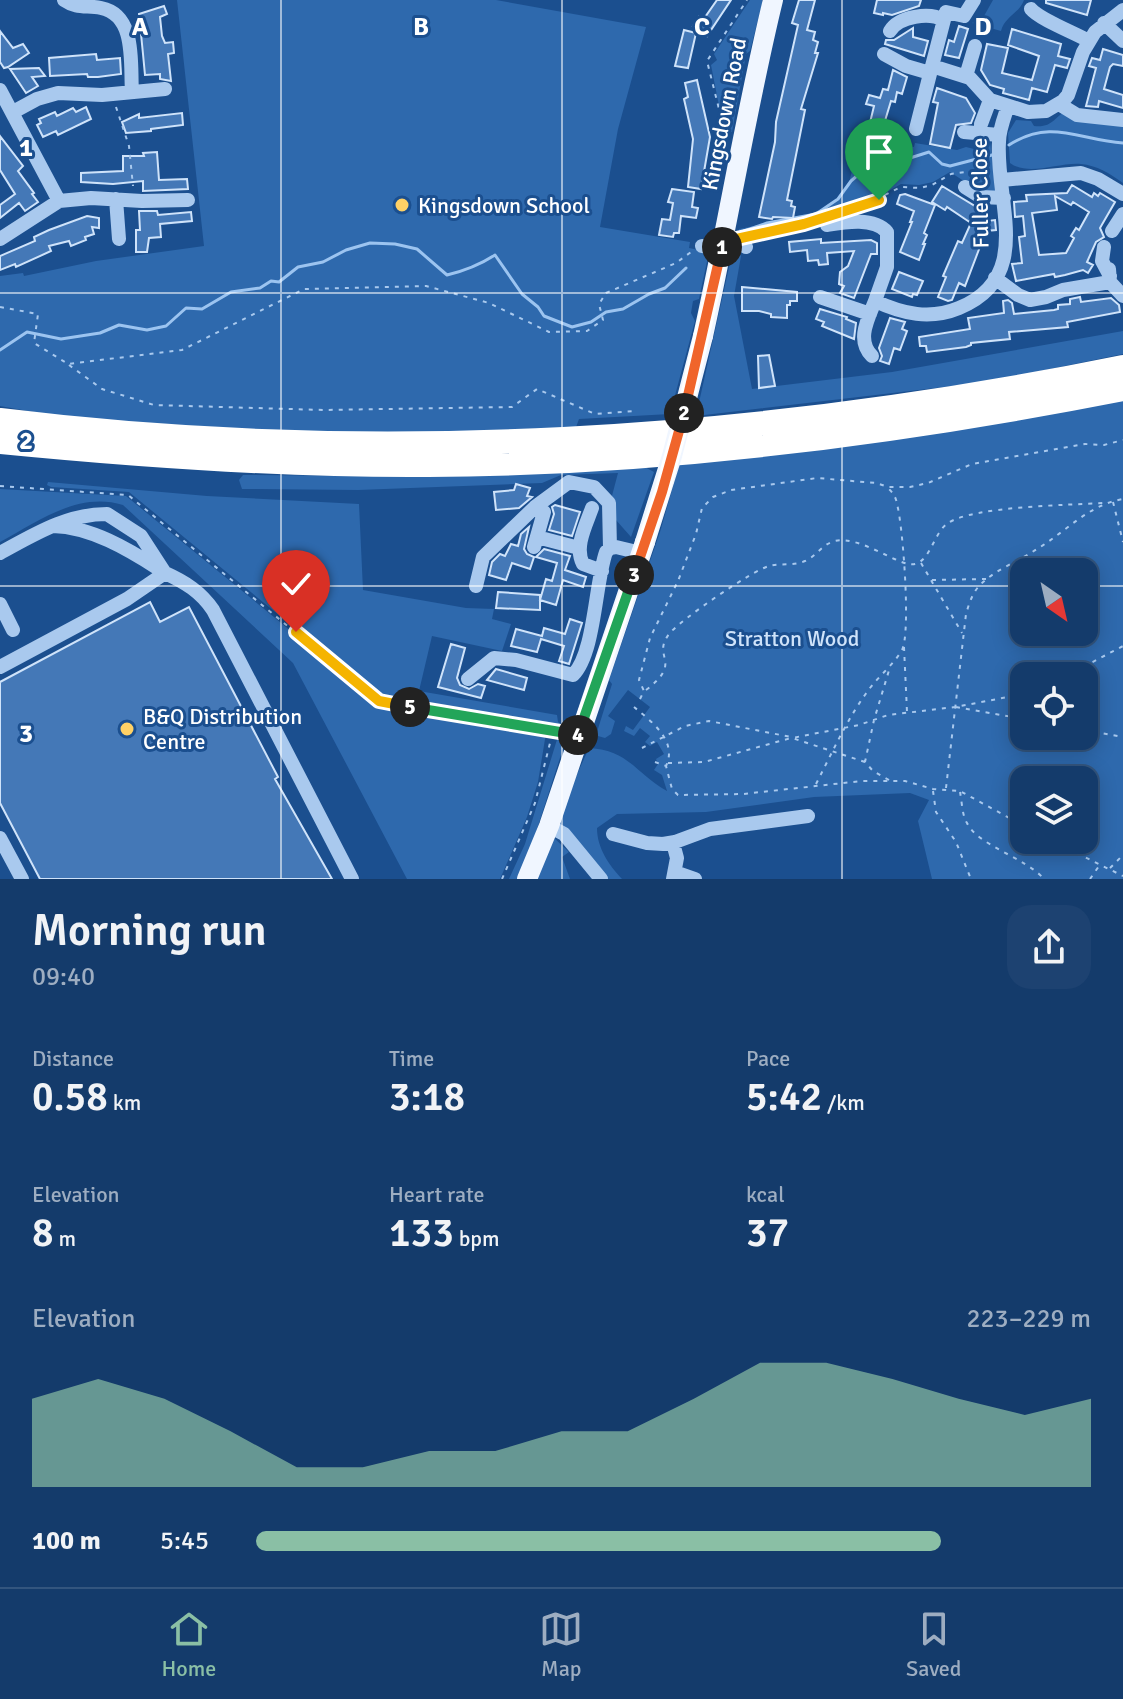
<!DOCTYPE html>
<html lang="en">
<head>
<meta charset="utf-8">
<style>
	:root { --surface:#143b6b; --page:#1d4271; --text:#f1f3f6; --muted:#9dadc1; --line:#33557e; --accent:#8abfa5 }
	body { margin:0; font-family:Signika,sans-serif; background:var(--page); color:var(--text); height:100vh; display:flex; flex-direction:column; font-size:30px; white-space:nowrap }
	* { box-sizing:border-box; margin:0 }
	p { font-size:26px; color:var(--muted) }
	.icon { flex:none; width:44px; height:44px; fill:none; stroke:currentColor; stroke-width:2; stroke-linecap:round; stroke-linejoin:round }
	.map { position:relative; height:879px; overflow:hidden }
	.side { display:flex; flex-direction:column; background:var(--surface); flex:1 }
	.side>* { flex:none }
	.needle { width:52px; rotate:146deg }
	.fabs { position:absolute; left:1010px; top:558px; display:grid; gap:16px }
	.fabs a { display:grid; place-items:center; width:88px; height:88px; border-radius:16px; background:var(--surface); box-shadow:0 4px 20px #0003,0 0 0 2px var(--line); font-size:40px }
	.pin { position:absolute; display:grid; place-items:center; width:68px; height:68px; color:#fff; margin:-82px -34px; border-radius:50% 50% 50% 0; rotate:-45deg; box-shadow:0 0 8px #0007 }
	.pin .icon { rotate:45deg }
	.km { position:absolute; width:40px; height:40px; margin:-20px; border-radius:50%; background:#222; color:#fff; font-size:22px; line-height:40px; text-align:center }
	.round { display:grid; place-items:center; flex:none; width:84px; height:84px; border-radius:24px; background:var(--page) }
	.overview { display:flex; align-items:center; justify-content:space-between; height:136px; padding:0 32px }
	h1 { font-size:44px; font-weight:600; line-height:60px }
	.metrics { display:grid; grid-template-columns:repeat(3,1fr); gap:12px; height:136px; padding:8px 32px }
	.metrics div { display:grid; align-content:center }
	.metrics b { font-size:40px; font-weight:600 }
	.metrics small { font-size:22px; font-weight:400 }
	.metrics p { font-size:22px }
	.chart { height:224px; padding:16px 32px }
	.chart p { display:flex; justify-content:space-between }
	.chart svg { width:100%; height:144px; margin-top:8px; fill:var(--accent); opacity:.7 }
	ul { padding:0 32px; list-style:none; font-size:26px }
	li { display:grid; grid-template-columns:128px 96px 1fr; align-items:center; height:60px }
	li i { height:20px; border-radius:10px; background:var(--accent) }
	.menu { display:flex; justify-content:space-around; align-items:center; height:112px; border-top:2px solid var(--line); background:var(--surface); font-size:22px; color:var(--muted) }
	.menu a { display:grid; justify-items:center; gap:4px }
	.menu .on { color:var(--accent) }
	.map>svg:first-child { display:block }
	.green { fill:#2e69ad; fill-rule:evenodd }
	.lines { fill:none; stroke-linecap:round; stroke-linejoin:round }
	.stream { stroke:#9cc4f0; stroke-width:3 }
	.building { fill:#4478b7; stroke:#cfe3fa; stroke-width:2; fill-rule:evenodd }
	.path { stroke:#a9c9ee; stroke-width:2; stroke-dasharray:4 6; stroke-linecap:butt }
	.minor { stroke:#a9c9ee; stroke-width:14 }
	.major { stroke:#f0f6ff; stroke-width:20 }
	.highway { stroke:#fff; stroke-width:24 }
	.major-bridge { stroke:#f0f6ff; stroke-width:20 }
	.split-1-casing { stroke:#fff; stroke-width:16 }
	.split-2-casing { stroke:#fff; stroke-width:16 }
	.split-3-casing { stroke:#fff; stroke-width:16 }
	.split-4-casing { stroke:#fff; stroke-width:16 }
	.split-5-casing { stroke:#fff; stroke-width:16 }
	.split-6-casing { stroke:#fff; stroke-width:16 }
	.split-1 { stroke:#f5b400; stroke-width:10 }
	.split-2 { stroke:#f0652b; stroke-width:10 }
	.split-3 { stroke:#f0652b; stroke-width:10 }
	.split-4 { stroke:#22a559; stroke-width:10 }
	.split-5 { stroke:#22a559; stroke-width:10 }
	.split-6 { stroke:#f5b400; stroke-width:10 }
	.grid { fill:none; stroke:#fff; stroke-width:2; stroke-opacity:0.55 }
	.poi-dot { fill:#ffd166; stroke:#1b4f8f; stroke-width:3 }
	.labels { text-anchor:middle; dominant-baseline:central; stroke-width:6; stroke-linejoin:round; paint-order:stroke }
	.street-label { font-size:22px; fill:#fff; stroke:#1b4f8f }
	.poi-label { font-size:22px; fill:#fff; stroke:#1b4f8f; text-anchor:start }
	.park-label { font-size:22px; fill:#cfe3fa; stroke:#1b4f8f }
	.grid-label { font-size:26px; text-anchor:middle; font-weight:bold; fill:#fff; stroke:#1b4f8f; stroke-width:6; stroke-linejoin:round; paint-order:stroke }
</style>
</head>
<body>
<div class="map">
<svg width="1123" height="879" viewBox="0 0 1123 879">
	<rect width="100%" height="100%" fill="#1b4f8f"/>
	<path class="green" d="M177,0H496L646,27L618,129L600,227L690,242L689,248L709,252L699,299L693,301L691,313L695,321L670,414L579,419L575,430L363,436L67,418L0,406V276L23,273L24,276L96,261L204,246Z
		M750,0H762V4L750,51L746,54L732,132H729L722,121L711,65L717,60L714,54Z
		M993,0H1024C1019,14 1005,16 1001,31L972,23L984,16Z
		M1066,111L1123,123V183C1111,174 1096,165 1081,164C1059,162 1029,177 1010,163L1008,133L1016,120L1031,121L1034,126C1053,128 1054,117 1066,111Z
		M858,136L914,147L915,143L957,150L966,147L974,149L976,141H990L997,196L976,189L950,172L933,182L919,185L901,184L878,197L813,219L739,235V229C767,223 836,217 848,186C853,171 855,152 858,136Z
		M736,249L741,256L734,296L752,389L892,372L1123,331V354L987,382L696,416L732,254Z
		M1123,397V879H932L918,821L929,800L910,793L814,797L706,812L617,814L597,828C597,848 609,865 622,879H604L561,827L557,818L589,748C629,750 636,774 667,791L662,775L654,770L658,764L656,759L664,754L657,742L650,746L645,742L650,736L640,728L634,736L624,731L626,726L633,730L650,707L628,690L608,716L615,721L611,734L605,738L598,736L597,732L612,684L609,680L660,532L680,462ZM1024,572H1084V632H1024ZM1024,676H1084V736H1024ZM1024,780H1084V840H1024Z
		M641,465L654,472L631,537L608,511L618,473L561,475L542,483L358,490L242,489L239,480L243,475L362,476Z
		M48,482L207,496L359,504L363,590L466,608L494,609L492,619L511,624L502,651L432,636L419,691L557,715L558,722L565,728L381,699L129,492L51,487L47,485Z
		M0,489L126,496L379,703L489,721L546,733L538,782L527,817L500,879H407L293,663L123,505C78,491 37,522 0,542Z
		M559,733L567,736L530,851L517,879H509L525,844Z
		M553,837L569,852L562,857L570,879H532Z"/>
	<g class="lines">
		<path class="stream" d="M1009,145C1051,118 1079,140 1123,143
			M744,231L767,223L816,214L838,199L851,181L874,161L910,158L929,152L942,164L950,166L992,155
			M0,350L27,332L61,339L100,333L119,325L147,330L166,326L186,308L202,309L231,292L260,288L271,281L279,282L298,267L323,262L346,250L370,243L395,244L417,249L447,275C464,271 481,264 495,255L522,294L538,307L544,316L572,327L591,322L606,312L623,309L649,294L665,288L686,268"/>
	</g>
	<path class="building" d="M717,0H731L707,36L693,26L699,17L703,20Z
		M799,0H815L807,30L815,32L813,40L818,42L815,53H818L801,109L805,110L787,200L792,201L791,206L795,207L793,218L773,217L772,219L759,217L775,142L776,122L798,25L792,23Z
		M877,0H921L919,6L892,15L883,13V15L874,13Z
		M1046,0H1091L1087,15L1046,3Z
		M164,6L167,14L160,17L162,36L165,43L173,42L174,53L168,54L171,81L160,79V74L145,75L143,54L139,14Z
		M959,26L968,29L959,58L945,55L949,40L954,42Z
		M913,28V37L928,41L924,56L885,44L886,40H894Z
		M1012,29L1061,44L1058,56L1070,59L1067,68L1055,65L1047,92L1032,88L1029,100L1003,93L1004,89L990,85L981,70L987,44L1008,48L1002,73L1032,80L1039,56L1008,45Z
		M684,30L696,33L688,68L675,66Z
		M0,31L13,48L23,44L29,53L8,67L4,68L0,62Z
		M1103,49L1123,55V66L1113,64L1110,67L1104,89L1123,95V108L1099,101L1098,107L1086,106L1096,68L1089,66L1092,58L1100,60Z
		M96,54L97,60L120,58L121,74L98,77H88L87,74L50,76L49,58Z
		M39,68L45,76L32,77L38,86L26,93L10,69Z
		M893,70L907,77L902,94L897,92L895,102L891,101L881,134L868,131L874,106L866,104L869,95L880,98L883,89L888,90Z
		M697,80L710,137L701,189L688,187L693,139L684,99L688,97L685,83Z
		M937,88L966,98L975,113L971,123L956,125L950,148L930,144L938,103L933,102Z
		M86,107L91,119L58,135L56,131L43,137L37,125L41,123L39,119L55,112L57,116L73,108L76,112Z
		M182,113L183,125L151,129V131L126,133L122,122L139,114V118Z
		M0,136L23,166L18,171L34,193L32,194L38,202L25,211L19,203L0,218V205L15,194L0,170Z
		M157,152L159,180L187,179L188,189L143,191V181L113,184L81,182V173L123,171V156H144L143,153Z
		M1072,185L1092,197L1094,193L1098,196L1100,193L1115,202L1100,228L1104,237L1096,242L1087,262L1093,265L1088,273L1083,270L1065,275L1055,277L1054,274L1016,281L1012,264L1022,263L1019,237L1025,236L1023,216L1015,217L1014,202L1027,201L1026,195L1067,193ZM1055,196L1071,205L1073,202L1089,212L1079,230L1076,228L1071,236L1074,238L1066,253L1039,255L1032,213L1057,210Z
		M942,186L975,206L988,209L979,222L995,220L996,230L986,231L965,286L959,283L952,300L948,301L938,297L946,277L943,276L958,241L962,243L971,223L947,207L945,210L932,202Z
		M672,189L694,192L692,207L698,208L696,218L681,216L679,233H674L673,237L659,235L662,219L670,220L673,203L668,202Z
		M905,194L935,205L924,233L927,235L923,244H925L919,260L900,252L912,222H910L914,211L897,204L900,195Z
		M139,211H157L158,215L191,212L192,221L160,224L161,237L149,238L147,252H136V230H140Z
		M87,216L99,218V228L92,227L94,234L85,237L86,240L71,246L69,241L49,246L51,251L16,267L15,264L0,270V256L35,241L34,237L49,230Z
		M821,239V243L871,240L877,243V254H871L854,298L840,293L844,286L839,284L840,272L848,266L854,251L827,253L828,264L819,265L818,260L808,261L807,250L790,252L789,242Z
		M899,272L923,281L917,295L913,294L912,297L892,289Z
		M742,287L797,292V301H790V305H787V318L771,317V314L759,311H742Z
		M1080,297L1081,302L1111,298L1119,305L1120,312L1067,322L1068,327L1009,332L1010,339L971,343V345L966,347L927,352L926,346H920L919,337L970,329L968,318L1004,313L1003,301L1008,300L1012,303L1014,314L1054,310L1058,309V305L1070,304V299Z
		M820,309L847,317L846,319L856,323L854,339L822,326L824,322L816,319Z
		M890,318L905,322L902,329L907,331L900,350L894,348L889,364L880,361L882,356L879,348Z
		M769,355L775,386L759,388L758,356Z
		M516,484L530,488L527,496L532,497L519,508L496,510L494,492L514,490Z
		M555,505L580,512L572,536L549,530L554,514L552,507Z
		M529,527L524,549L527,554L534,557L530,569L512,563L506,580L489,575L492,562L500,554L505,556L511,544L518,546L521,534Z
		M544,549L570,556L565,570L586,577L583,587L563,580L556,605L540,600L546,579L552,581L557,563L536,557Z
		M498,592L540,595V610L496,608Z
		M150,602L160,622L189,607L278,777L275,779L332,879H40L0,803V682Z
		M570,619L582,623L569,664L559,661L564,646L541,639L537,652L511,646L516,629L542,636L544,628L565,634Z
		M451,644L465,648L457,678L460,685L469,689L478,684L485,686L481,698L438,687Z
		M496,669L527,678L524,690L487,680Z"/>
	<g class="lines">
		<path class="path" d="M116,107L129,146L133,186
			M729,135L724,129L707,61L747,0
			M858,208L901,187L920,188L932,185L951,174L987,169
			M754,235L814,222
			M0,307L38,314L34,343L68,364L182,350L304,289L426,286L489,303L549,332L587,331L603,320L599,304L606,293L676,263L691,252
			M69,365L102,389L154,405L323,410L512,407L537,389L595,414L635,411
			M0,486L128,495L379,701L562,731
			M1113,502L1123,542
			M921,563L962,633
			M932,580L986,579
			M904,647L907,712
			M1066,676L1123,646
			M646,690C684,661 651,658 669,634C680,620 753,570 769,566C781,563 794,566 805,561C817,556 822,544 835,541C861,535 900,568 915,564C931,560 934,532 948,523C974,506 1070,505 1104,503
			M640,699L644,691L639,680L650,638L678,581L696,534L702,508L713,497L731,490L817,478L876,483L888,487H910L928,483L972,464L1085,444L1104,445L1123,440
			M634,707C651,721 678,741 666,766
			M956,707L1024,719
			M1084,730L1123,737
			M642,748L685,726L709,721L791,737
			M655,762L666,766L672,789L678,795L743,794L862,781H905L933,789L960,791L1024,826
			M865,762L792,738L859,725L888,715L955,707L1024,694
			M668,763L704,762L791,738
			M889,780L873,771L865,762L874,720L890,667
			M816,784C833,751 848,717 870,688C880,675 894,664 902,650C911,633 903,526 897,504C896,497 893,493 888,488
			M946,788L966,614C969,604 972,594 979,586C994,570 1019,561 1037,549C1067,531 1088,505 1123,499
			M933,791L936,812L956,842L971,879
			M960,792C962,802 962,815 967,823C977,845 1026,858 1044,879
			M1050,840L1123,876
			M1110,868L1123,855
			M502,879L535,803L553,731
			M1090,879L1099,866"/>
		<path class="minor" d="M64,0C77,9 87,5 101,8C137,15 130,65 132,92
			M974,0L964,16L946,12L932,66L970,78L990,100L1028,112L1046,111L1063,101L1068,95L1083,52L1095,32L1123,10
			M1031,9C1039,19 1075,33 1089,41
			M1104,23L1123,41
			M890,31C899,16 930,12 943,20
			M884,54L906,66L930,73
			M966,76L975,46
			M0,90L59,201
			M1059,104L1077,115L1123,120
			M13,112L37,99L58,93L102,95L165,89
			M981,124L990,100
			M916,129L932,66
			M964,132L999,135
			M1002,180L1081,173L1098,179L1123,194
			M965,187L981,197L1004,198
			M116,199L119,239
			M827,225C845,222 874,217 887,232V267L875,301C903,314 930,320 959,308C1035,277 995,201 999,142C999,130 1004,118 1008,106
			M1112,231L1123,214
			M724,238L739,242L746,247
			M0,239L59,201L91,198L142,201L188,200
			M702,246L722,248
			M1104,247L1102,261L1110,276
			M995,278L1018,295L1030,300L1046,297L1063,290L1110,282L1109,269
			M1110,282L1123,296
			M820,297L870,314
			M872,356C856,340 868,319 875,301
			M592,508C586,525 574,547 583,564L602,571
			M53,526C91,527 128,549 159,569
			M537,537L579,548
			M534,547L544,512
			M0,553C35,534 67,514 107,514L141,536L165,573
			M476,586L483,557L535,507L569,482L594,487L609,503L610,548
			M0,604L13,630
			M0,667L127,599L165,573C185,582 201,592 213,610L352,879
			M468,679L494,658L516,660L573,675C595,653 595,583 606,552L610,548L616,547L641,553
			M549,826L564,834L601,879
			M613,834L647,843L663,844L675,842L710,829L808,816
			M0,838L22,879
			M673,843L677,858L673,879
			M675,872L695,879"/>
		<path class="major" d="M703,336C728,224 746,111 773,0
			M527,879L549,826L645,542"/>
		<path class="highway" d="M0,420C373,466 755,442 1123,367
			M0,442C142,456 285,466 428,465C662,464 894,434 1123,389"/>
		<path class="major-bridge" d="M645,542L672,456L703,336"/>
	</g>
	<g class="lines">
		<defs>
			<path id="split-1" d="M722,247L724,238L732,240L804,224L879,200"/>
			<path id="split-2" d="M684,413L722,247"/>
			<path id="split-3" d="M634,575L662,492L684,413"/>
			<path id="split-4" d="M578,735L634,575"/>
			<path id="split-5" d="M410,707L578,735"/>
			<path id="split-6" d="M296,632L379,701L410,707"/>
		</defs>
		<use href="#split-1" class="split-1-casing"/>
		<use href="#split-2" class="split-2-casing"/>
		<use href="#split-3" class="split-3-casing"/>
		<use href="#split-4" class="split-4-casing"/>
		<use href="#split-5" class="split-5-casing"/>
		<use href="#split-6" class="split-6-casing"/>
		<use href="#split-1" class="split-1"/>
		<use href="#split-2" class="split-2"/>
		<use href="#split-3" class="split-3"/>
		<use href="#split-4" class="split-4"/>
		<use href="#split-5" class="split-5"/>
		<use href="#split-6" class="split-6"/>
	</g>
	<path class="grid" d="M281,0V879M562,0V879M842,0V879M0,293H1123M0,586H1024M1084,586H1123"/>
	<g class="poi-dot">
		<circle cx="402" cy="205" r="8"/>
		<circle cx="127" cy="729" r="8"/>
	</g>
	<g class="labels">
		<g class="street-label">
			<text transform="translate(724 114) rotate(-79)">Kingsdown Road</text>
			<text transform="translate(980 193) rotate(-91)">Fuller Close</text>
		</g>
		<g class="poi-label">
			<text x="418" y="205">Kingsdown School</text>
			<text x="143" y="716">B&amp;Q Distribution<tspan x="143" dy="25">Centre</tspan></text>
		</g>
		<g class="park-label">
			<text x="792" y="638">Stratton Wood</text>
		</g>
	</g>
	<g class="grid-label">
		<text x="140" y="35">A</text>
		<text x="421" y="35">B</text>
		<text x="702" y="35">C</text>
		<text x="983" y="35">D</text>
		<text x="26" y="156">1</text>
		<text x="26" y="449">2</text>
		<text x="26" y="742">3</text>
	</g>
</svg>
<div class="fabs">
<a><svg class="needle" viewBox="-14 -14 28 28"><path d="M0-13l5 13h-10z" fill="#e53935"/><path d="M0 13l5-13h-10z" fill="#9dadc1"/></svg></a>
<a><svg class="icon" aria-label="locate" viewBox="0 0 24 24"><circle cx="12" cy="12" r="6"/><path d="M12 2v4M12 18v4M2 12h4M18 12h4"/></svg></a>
<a><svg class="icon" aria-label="layers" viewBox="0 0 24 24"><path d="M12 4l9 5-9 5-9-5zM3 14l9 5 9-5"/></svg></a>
</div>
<div class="pin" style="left:879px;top:200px;background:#1e9e55"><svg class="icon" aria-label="arrive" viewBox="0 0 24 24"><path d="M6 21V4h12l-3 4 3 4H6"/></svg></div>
<div class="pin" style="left:296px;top:632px;background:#d93025"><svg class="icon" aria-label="check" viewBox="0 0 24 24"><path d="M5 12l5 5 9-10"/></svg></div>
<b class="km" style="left:722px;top:247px">1</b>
<b class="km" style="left:684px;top:413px">2</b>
<b class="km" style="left:634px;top:575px">3</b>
<b class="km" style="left:578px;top:735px">4</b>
<b class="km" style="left:410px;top:707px">5</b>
</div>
<section class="side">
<div class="overview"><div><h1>Morning run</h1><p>09:40</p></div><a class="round"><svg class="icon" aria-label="share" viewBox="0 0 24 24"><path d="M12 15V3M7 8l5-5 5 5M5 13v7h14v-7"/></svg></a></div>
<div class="metrics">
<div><p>Distance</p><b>0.58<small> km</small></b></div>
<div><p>Time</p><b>3:18</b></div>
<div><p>Pace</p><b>5:42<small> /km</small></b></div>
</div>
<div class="metrics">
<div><p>Elevation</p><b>8<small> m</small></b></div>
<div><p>Heart rate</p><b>133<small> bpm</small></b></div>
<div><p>kcal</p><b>37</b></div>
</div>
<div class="chart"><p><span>Elevation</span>223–229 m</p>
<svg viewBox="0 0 160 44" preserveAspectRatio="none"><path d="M0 44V17L10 11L20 17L30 27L40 38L50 38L60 33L70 33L80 27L90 27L100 17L110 6L120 6L130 11L140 17L150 22L160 17V44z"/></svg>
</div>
<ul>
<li><b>100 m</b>5:45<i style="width:82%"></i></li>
</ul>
</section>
<nav class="menu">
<a class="on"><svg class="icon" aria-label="home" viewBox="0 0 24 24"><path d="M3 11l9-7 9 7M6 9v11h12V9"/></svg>Home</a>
<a><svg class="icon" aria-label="map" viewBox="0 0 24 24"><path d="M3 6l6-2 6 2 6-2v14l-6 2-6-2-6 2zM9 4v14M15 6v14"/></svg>Map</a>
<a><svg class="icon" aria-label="saved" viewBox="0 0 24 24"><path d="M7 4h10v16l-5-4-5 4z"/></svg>Saved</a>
</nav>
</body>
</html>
